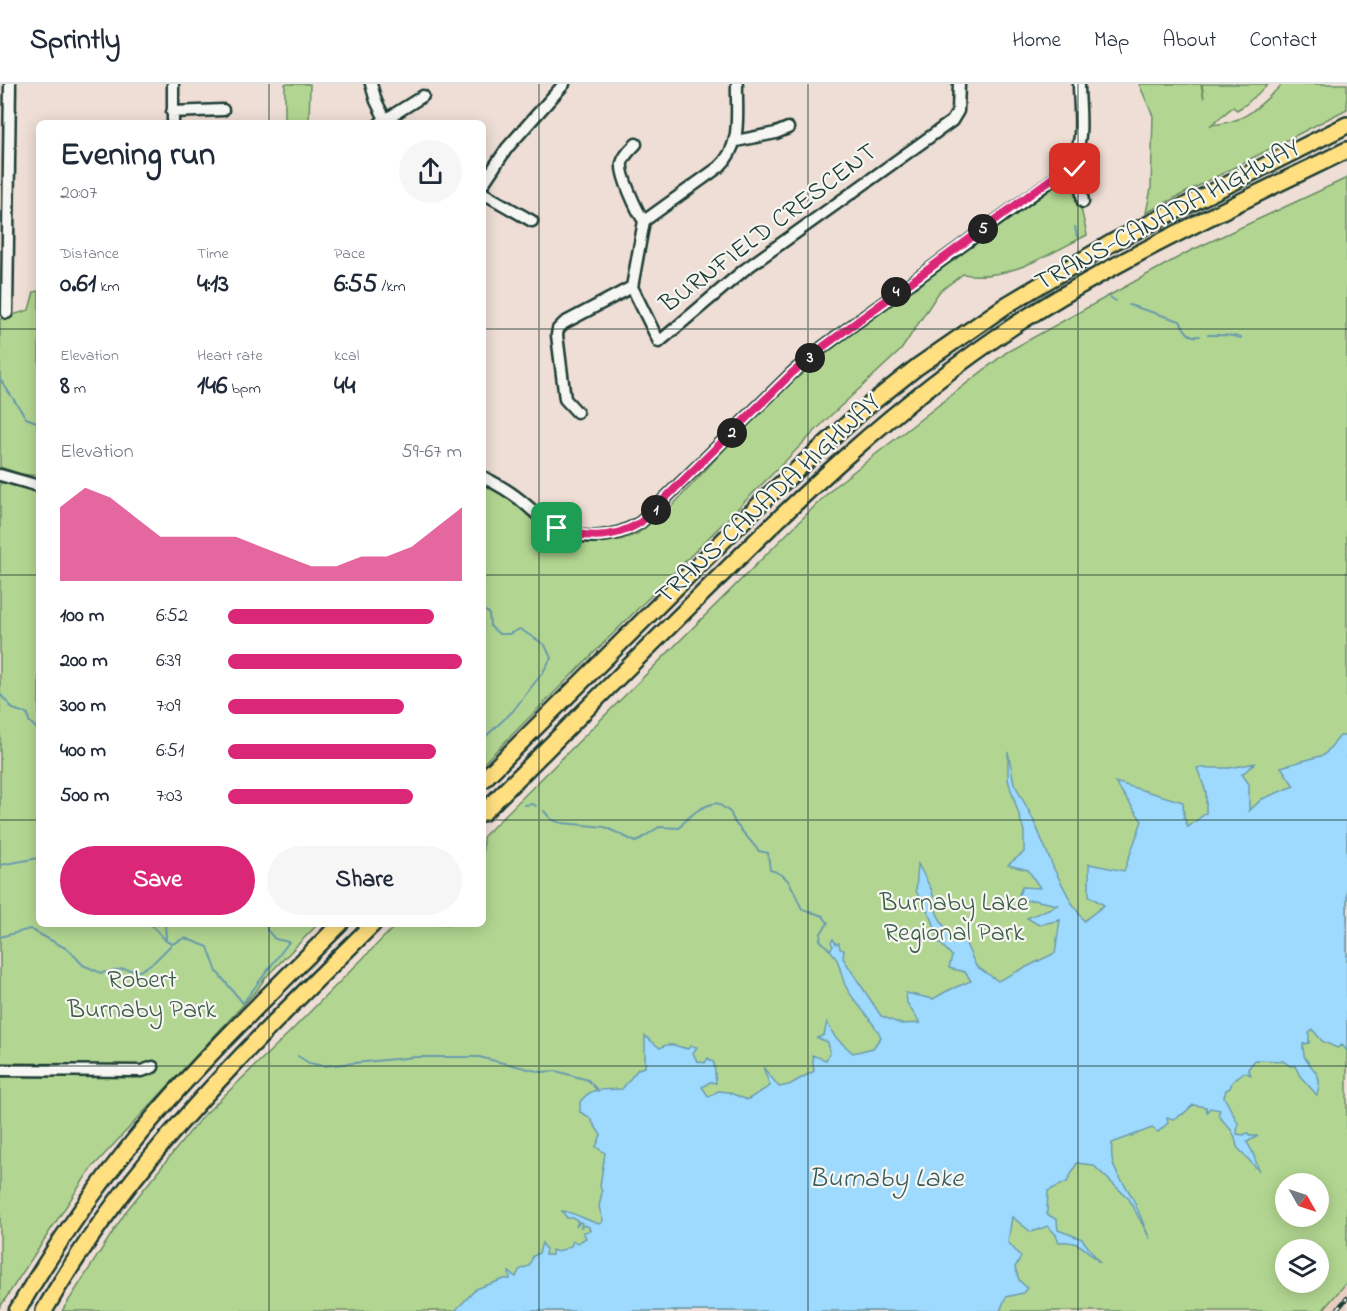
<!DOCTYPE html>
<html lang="en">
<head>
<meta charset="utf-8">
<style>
	:root { --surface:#fff; --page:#f6f6f7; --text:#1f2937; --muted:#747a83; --line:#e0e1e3; --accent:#db2777 }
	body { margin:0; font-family:"Indie Flower",sans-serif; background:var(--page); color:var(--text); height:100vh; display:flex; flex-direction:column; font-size:22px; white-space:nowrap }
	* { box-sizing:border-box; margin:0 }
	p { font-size:20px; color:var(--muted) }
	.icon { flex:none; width:33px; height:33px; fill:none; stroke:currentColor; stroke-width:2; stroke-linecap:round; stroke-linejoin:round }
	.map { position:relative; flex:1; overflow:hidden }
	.drawer { position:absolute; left:36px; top:36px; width:450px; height:807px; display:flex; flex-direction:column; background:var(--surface); border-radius:9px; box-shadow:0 3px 15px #0003 }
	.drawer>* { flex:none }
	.needle { width:39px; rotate:129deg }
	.controls { position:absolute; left:1275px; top:1089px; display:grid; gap:12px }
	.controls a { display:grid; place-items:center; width:54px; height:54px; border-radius:50%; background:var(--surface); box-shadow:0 3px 15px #0003; font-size:30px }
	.pin { position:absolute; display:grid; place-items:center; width:51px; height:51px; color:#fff; margin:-26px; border-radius:12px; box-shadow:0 3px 9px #0006 }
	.km { position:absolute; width:30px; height:30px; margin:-15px; border-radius:50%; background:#222; color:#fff; font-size:16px; line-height:30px; text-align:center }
	.round { display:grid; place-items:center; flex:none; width:63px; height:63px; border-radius:32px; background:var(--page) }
	.overview { display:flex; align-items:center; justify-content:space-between; height:102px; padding:0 24px }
	h1 { font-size:33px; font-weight:700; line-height:45px }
	.stats { display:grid; grid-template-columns:repeat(3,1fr); gap:9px; height:102px; padding:6px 24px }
	.stats div { display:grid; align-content:center }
	.stats b { font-size:26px; font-weight:700 }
	.stats small { font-size:16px; font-weight:400 }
	.stats p { font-size:16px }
	.chart { height:168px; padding:12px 24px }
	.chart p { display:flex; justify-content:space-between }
	.chart svg { width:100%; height:108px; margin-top:6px; fill:var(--accent); opacity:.7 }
	.cta { display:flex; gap:12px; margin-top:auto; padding:12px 24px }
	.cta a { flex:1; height:69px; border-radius:36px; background:var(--accent); color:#fff; font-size:24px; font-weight:700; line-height:69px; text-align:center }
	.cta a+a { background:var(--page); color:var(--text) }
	ul { padding:0 24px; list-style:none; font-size:20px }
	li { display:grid; grid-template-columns:96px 72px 1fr; align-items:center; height:45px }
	li i { height:15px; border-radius:8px; background:var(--accent) }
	header { display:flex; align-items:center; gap:36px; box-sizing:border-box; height:84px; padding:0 30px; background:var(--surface); border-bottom:2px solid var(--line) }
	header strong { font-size:28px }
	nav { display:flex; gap:33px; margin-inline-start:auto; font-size:21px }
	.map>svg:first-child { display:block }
	.built { fill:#e8cec0 }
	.green { fill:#b2d691; stroke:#688a62; stroke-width:1.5; fill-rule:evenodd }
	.water { fill:#9ed9fe; stroke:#6b9bad; stroke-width:1.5 }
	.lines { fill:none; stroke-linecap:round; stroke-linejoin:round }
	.stream { stroke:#6b9bad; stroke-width:2 }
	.minor-casing { stroke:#1f3d34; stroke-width:15 }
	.highway-casing { stroke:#1f3d34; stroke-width:20 }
	.minor { stroke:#f6f6f2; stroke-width:10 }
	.highway { stroke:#ffdf80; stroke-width:15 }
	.rail-casing { stroke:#1f3d34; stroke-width:4.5 }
	.rail { stroke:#f6f6f2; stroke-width:2; stroke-dasharray:7; stroke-linecap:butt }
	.route-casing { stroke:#fff; stroke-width:12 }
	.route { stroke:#db2777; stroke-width:8 }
	.grid { fill:none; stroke:#1f3d34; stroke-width:1.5; stroke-opacity:0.55 }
	.labels { text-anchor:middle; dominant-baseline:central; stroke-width:4.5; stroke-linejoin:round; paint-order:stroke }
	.street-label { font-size:26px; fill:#1f3d34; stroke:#f6f6f2 }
	.park-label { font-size:26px; fill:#3c5c47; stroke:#f6f6f2 }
	.water-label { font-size:27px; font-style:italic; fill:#385c5c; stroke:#f6f6f2 }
</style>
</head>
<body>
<header>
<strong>Sprintly</strong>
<nav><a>Home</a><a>Map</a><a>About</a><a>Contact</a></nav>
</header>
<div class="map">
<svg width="1347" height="1227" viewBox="0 0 1347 1227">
	<rect width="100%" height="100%" fill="#eeded5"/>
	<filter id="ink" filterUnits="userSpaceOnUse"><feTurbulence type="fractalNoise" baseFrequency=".0167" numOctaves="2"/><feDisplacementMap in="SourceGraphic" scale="12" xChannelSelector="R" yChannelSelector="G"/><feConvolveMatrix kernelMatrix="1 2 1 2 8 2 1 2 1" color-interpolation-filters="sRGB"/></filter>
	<g filter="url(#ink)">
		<path class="built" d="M1347,1198V1227H1322L1331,1216Z"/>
		<path class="green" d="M285,0H310L309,39H285Z
			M1139,0H1201L1204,15L1202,0H1269L1245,21L1237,26L1233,23L1211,41C1248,38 1257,23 1283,0H1347V25L1146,129L1151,105L1153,32Z
			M1074,93L1087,151C1049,170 1007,198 963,190L939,208L901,266L828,334L483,680V398L575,455L588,458L615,455L617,457L637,450L672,422L747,341L794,295L869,236L1055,102Z
			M1347,94V1198L1322,1227H62L127,1126L201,1034L290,948L397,840H483V753L835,402L1007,268L1188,168ZM1286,1100H1318V1132H1286ZM1286,1166H1318V1198H1286Z
			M39,207V392L21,390L0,383V235L29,226L34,208Z
			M0,397L39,405V840H318L265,894L257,906L90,1086L0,1223V993L149,992L159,984L0,983Z"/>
		<path class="water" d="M1340,652H1347V967L1342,961L1337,964L1322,957L1313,946L1309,949V959L1303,960C1303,965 1303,970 1305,974C1315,989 1323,990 1317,1011L1300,992L1295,982H1290L1283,977L1255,976L1248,985L1251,991L1244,988L1232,998L1230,1004L1226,1006L1224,1013L1238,1039L1237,1050L1243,1051L1248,1049L1250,1052H1258L1247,1058L1253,1069L1259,1087L1237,1063L1235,1053L1231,1046L1218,1031L1220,1026L1210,1024L1207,1028L1206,1023L1193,1021L1183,1030L1173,1035L1167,1033L1168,1039L1158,1048L1152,1044L1112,1059C1109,1089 1122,1092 1133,1115C1139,1128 1144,1142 1150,1155L1129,1115L1093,1081L1077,1079L1067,1098L1048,1107L1047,1130L1057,1136L1058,1146L1082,1155L1100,1179C1086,1166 1080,1156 1059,1158L1056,1151L1048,1142L1031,1148L1012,1133L1008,1158L1021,1173L1015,1183L1019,1196L1027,1204L1023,1209L1006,1213L1000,1227H455L476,1205L504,1195H510L509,1188L516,1193L519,1186L529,1182L533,1172L539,1169L542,1159L546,1165L545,1171H552V1166L558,1168L571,1162L573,1157L578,1159L586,1154L583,1148L590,1147L589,1143L585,1141L581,1143L582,1139L580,1138L576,1143L578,1137L573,1134H567L562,1127C575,1128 586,1137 600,1140L603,1137L599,1123L602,1108L600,1102L605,1069L596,1063L601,1051L589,1033L580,1028V1018C593,1001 602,1007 622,1005L638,985L645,983V952L660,964C670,957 677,963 688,965L690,962L697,963L693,969L697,977L705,979L708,974L714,979L716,999L710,998L702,1003L709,1013L718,1007L728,1008L747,1016L770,1002L763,983L779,1003L789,1001L814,987L812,971L826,976L830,968L828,958L817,954L824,951L827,938L835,953L853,969L873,964L881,953C872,934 853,918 845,901C839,887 841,877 830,866L833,862L831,858L833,855L836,860L839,859L840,865L844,866L843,874L881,932L901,940L920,939L907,919L906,909L933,915L949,906L971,897L965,888L949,884L952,872L940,859L932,835L916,807L918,780L932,807L937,830L947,847L966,860L976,882L998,897L1055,869L1060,836L1039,841L1027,834L1058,821L1033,816L1016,818L1022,803L1040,804L1028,786L1008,781L1024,768V747L1008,696V668L1014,699L1034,737L1054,785L1072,819L1084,837L1104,821L1089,812V780L1124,787L1142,737L1115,698L1183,718L1184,733L1188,743L1206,729V708L1197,684H1229L1256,679L1242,690L1249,700V727L1262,715L1294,702L1281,683L1324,671Z"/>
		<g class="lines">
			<path class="stream" d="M1075,143L1077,153
				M1108,212L1116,217
				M1129,221L1180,237C1185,246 1188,254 1200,252
				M1208,251C1219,251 1231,250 1241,254
				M0,295L26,334L39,339
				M483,526L489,529L490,542L499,550H509L520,545L545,561L551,574L543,588L513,627L483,655
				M0,610L13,625L28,630L29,637L39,647
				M524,721L533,720L536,722
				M544,727L552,736L562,739L605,743L636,758L659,743L679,744C690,731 700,722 717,719L730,728L735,739L759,767L768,769L770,786C792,791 793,808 802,825L823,832L828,839L821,849L820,856L830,866
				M0,781L39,774
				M151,840L166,857L172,860L185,854L208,863L217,888L243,919L289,858L275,855L267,846V840
				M165,840L166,855
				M0,853L30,845L69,866L83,881L101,889L123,885L140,887L154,878L172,860
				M298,972L309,979L324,982L415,973H479L541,988L556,987L588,996L598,1007"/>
			<defs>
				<path id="minor" d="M371,0L376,17L387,39
					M737,0C736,29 743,61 719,83L644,137L632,203L659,258L744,186L952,37L958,27L959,0
					M172,28L223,26
					M173,39V0
					M380,39L423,12
					M736,57L776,49L788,44
					M636,60C631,65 624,71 622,79C620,91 637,127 644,137
					M1070,81L1079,89L1083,118
					M483,100L507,64L564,0
					M483,109L532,137
					M7,229L10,0
					M577,328L565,315L557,251L558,245L564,239L632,203
					M0,391L39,402
					M483,393C495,399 508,406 519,415C531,424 542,437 556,444C583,458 616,454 641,438L792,289L824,262L1066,86C1087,64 1079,28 1079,0
					M0,986L142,987L153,983"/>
				<path id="highway" d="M483,696L769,411L863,326L917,283L1008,220L1113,158L1347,41
					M483,729C553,659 623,588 694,518C796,416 894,321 1015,241C1120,173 1235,121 1347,66
					M17,1227C51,1168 90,1111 133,1058C196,980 269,911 340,840
					M44,1227C130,1076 251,961 373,840"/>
			</defs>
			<use href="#minor" class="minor-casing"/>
			<use href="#highway" class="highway-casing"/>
			<use href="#minor" class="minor"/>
			<use href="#highway" class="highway"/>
			<defs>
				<path id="rail" d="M1336,1227L1347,1214"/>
			</defs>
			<use href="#rail" class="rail-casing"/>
			<use href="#rail" class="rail"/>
		</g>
	</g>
	<g class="lines" filter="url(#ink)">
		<defs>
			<path id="route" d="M557,444C586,455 615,455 641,438L792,289L824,262L1070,81L1075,85"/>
		</defs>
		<use href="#route" class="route-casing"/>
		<use href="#route" class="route"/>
	</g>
	<path class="grid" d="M269,0V39M539,0V1227M808,0V1227M1078,0V1227M0,245H39M483,245H1347M0,491H39M483,491H1347M0,736H39M483,736H1347M269,840V1227M0,982H1347"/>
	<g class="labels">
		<g class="street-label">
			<text transform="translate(1168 132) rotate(-28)">TRANS-CANADA HIGHWAY</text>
			<text transform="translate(769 145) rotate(-37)">BURNFIELD CRESCENT</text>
			<text transform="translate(769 416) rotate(-43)">TRANS-CANADA HIGHWAY</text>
		</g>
		<g class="park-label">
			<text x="954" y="820">Burnaby Lake<tspan x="954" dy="30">Regional Park</tspan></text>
			<text x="142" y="897">Robert<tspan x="142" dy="30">Burnaby Park</tspan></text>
		</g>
		<g class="water-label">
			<text x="886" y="1095">Burnaby Lake</text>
		</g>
	</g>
</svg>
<div class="controls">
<a><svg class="needle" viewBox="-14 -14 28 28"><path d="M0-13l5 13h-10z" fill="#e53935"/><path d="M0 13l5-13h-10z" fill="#747a83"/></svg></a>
<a><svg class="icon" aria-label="layers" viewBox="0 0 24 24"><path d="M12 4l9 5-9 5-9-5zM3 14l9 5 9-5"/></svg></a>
</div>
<div class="pin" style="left:557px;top:444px;background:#1e9e55"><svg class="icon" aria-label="arrive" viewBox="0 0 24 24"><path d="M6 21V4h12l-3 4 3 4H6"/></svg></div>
<div class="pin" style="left:1075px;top:85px;background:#d93025"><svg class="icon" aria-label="check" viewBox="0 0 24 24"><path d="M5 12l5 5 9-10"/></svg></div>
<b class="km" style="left:656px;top:426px">1</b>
<b class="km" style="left:732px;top:349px">2</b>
<b class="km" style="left:810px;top:274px">3</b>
<b class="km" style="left:896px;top:208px">4</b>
<b class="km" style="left:983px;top:145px">5</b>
<section class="drawer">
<div class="overview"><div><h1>Evening run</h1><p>20:07</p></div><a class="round"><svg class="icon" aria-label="share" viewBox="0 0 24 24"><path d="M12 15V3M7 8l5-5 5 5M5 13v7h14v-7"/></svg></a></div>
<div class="stats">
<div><p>Distance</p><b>0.61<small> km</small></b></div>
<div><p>Time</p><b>4:13</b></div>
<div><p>Pace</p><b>6:55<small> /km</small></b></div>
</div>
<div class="stats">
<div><p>Elevation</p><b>8<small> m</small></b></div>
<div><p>Heart rate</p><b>146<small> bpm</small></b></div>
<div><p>kcal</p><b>44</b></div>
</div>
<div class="chart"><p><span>Elevation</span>59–67 m</p>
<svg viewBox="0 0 160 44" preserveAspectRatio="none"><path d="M0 44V14L10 6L20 10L30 18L40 26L50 26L60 26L70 26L80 30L90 34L100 38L110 38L120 34L130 34L140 30L150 22L160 14V44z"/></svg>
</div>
<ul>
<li><b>100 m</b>6:52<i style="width:88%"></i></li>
<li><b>200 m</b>6:39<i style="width:100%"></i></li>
<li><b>300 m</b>7:09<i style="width:75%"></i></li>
<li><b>400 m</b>6:51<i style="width:89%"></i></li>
<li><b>500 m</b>7:03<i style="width:79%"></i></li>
</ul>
<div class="cta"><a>Save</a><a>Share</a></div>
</section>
</div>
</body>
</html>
